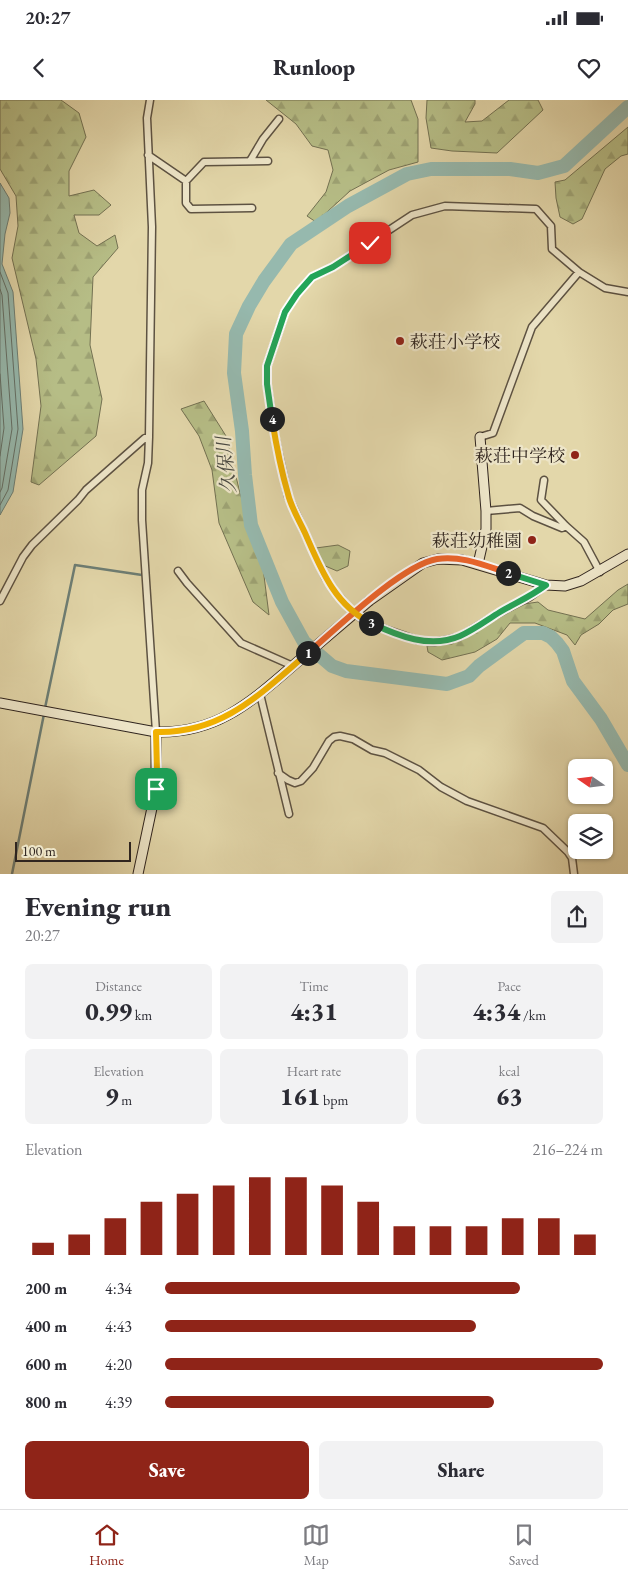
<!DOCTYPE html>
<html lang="en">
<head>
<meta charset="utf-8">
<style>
	:root { --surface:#fff; --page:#f2f2f3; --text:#2b2b33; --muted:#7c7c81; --line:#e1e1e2; --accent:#8f2418 }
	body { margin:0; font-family:"EB Garamond","Noto Serif JP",serif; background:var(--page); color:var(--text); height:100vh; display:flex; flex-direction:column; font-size:19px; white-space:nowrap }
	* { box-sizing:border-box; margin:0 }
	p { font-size:16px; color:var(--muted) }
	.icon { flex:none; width:28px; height:28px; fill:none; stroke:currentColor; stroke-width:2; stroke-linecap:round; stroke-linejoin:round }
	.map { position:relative; height:774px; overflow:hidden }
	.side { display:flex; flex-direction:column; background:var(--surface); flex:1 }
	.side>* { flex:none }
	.needle { width:32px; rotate:284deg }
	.controls { position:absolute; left:568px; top:659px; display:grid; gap:10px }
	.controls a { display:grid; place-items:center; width:45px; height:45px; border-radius:8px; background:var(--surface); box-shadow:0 1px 4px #0004; font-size:25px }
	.scale { position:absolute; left:15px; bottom:12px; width:116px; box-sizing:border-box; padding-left:5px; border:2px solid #30251f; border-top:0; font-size:14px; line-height:18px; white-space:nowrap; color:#30251f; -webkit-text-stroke:4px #ede5c8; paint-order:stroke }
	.pin { position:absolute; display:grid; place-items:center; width:42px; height:42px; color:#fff; margin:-21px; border-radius:10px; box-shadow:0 2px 8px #0006 }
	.km { position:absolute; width:25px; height:25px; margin:-12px; border-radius:50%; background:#222; color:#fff; font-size:14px; line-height:25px; text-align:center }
	.round { display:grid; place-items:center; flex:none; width:52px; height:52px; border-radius:8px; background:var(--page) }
	.head { display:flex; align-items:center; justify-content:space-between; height:85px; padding:0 25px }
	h1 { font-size:28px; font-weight:800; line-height:38px }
	.figures { display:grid; grid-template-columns:repeat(3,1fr); gap:8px; height:85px; padding:5px 25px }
	.figures div { display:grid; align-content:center; border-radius:8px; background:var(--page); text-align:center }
	.figures b { font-size:25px; font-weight:800 }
	.figures small { font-size:14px; font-weight:400 }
	.figures p { font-size:14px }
	.chart { height:140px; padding:10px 25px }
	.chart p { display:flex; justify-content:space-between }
	.chart svg { width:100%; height:90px; margin-top:5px; stroke:var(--accent); stroke-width:6 }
	.button { display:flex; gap:10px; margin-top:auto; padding:10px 25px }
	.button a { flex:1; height:58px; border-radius:8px; background:var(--accent); color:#fff; font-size:20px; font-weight:800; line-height:58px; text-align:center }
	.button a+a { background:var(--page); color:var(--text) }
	ul { padding:0 25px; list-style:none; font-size:16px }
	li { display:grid; grid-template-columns:80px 60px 1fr; align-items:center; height:38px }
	li i { height:12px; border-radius:6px; background:var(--accent) }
	.status { display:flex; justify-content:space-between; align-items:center; height:35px; padding:0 25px; background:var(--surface); direction:ltr }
	.status svg { height:14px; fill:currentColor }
	header { display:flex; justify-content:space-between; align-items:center; height:65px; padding:0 25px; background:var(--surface); font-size:22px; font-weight:800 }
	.tabs { display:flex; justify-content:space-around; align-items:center; height:70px; border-top:1px solid var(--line); background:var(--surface); font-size:14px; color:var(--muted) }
	.tabs a { display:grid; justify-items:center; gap:2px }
	.tabs .on { color:var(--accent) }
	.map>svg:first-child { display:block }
	.forest { fill:url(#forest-firs); stroke:#737152 }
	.water { fill:#96b9ae; stroke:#6d7e75 }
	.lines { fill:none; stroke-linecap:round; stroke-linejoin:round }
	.shore { stroke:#636f66; stroke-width:1 }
	.stream { stroke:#6d7e75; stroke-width:2.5 }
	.river { stroke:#96b9ae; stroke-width:14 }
	.street-casing { stroke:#5d5242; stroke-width:9 }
	.secondary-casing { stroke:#30251f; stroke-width:11 }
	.street { stroke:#ede5c8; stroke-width:6 }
	.secondary { stroke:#ede5c8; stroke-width:9 }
	.secondary-bridge-casing { stroke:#30251f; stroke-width:11; stroke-linecap:butt }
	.secondary-bridge { stroke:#ede5c8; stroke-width:9 }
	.split-1-casing { stroke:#fff; stroke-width:10 }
	.split-2-casing { stroke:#fff; stroke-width:10 }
	.split-3-casing { stroke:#fff; stroke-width:10 }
	.split-4-casing { stroke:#fff; stroke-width:10 }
	.split-5-casing { stroke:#fff; stroke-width:10 }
	.split-1 { stroke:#f5b400; stroke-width:6 }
	.split-2 { stroke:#f0652b; stroke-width:6 }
	.split-3 { stroke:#22a559; stroke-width:6 }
	.split-4 { stroke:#f5b400; stroke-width:6 }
	.split-5 { stroke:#22a559; stroke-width:6 }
	.poi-dot { fill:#8f2418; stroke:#ede5c8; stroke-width:2 }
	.labels { text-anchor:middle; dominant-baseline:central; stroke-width:4.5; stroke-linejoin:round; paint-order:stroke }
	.poi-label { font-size:18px; fill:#30251f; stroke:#ede5c8; text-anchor:end }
	.water-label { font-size:19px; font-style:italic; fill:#4a4a43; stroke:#ede5c8 }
</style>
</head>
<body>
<div class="status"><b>20:27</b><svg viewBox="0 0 49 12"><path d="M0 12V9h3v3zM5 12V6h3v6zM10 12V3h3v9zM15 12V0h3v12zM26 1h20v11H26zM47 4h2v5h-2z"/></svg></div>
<header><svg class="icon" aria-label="back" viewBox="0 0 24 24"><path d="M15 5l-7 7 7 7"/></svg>Runloop<svg class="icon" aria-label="heart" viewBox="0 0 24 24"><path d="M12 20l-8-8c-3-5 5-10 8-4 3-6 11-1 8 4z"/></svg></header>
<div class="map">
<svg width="628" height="774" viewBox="0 0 628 774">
	<defs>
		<pattern id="forest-firs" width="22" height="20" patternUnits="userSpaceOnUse" patternTransform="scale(1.25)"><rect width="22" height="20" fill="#b6bd86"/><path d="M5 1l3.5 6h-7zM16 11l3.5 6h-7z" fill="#9da273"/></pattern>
	</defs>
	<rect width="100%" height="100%" fill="#e3d7aa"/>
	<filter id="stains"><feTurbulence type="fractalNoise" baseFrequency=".004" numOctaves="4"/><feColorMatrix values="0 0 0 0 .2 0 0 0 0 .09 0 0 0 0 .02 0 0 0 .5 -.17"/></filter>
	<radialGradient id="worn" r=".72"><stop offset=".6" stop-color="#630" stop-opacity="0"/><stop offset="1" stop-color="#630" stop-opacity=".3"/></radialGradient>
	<path class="forest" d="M0,0H61L79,13L86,37L69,71V96L94,90L111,105L99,115H74L79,133L97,146L115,135L118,148L93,177L90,245L102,299L96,336L39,385L31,382L41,306L36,259L12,158L18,126L16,96L0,69Z
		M266,0H411L418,19V62L389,70L350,91L316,122L307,116L326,92L333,70L328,50L312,46L296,24Z
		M427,0H475V4L465,22L482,21L509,0H538L543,10L497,53L452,51L431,48L426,18Z
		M628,27V54L621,56L605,69L582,119L573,124L560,117L556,98L555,82L565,80Z
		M204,301L226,336L240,393L263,468L269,515L253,502L219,423L212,370L199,336L181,309Z
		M338,445L350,451L348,466L337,471L323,465L316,448Z
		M628,484V504L613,510L599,524L581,535L575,545L567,535L535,523H510L497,539L475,552L442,560L428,552L427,546L452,544L524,504L538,502L548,510L585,519L618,490Z"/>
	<path class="water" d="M0,83L9,98L10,113L5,134L2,164L13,192L23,329L13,392L0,415Z"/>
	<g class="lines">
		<path class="shore" d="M0,172L8,193L18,329L8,390L0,405
			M0,189L2,195L12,329L2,388L0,392
			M0,274L4,328L0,356"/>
		<path class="stream" d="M45,608L75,465L142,475
			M12,774L44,614"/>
		<path class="river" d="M628,7L564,66L538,73L510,69H431L407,74L348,106L291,144L264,181L249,206L236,234L234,273L242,331L245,375L251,425L282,502L304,542L332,566L346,571L447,584L469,576L479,566L524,533H543L551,537L557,543L563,551L573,581L601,619L628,665"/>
		<defs>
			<path id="street" d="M150,0L147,18L152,127L149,337L148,363L142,390V420L156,632
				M148,55L186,81V103L191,109L252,108
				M250,61L263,39L279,19
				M186,81L204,62L268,61
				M480,337L493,333L532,227L579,172
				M544,380L541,400L566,426L584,442L600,472
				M486,411L520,408L533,416L562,428L566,426
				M178,471L187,483L241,543L293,566
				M546,485L530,497L502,511L461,536L446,540L434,542L417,540L385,529L362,519L349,508L336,493L325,477L288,396L275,337L267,284V266L285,212L297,194L312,177L333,167L412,115L445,106L536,109L551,126L552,149L579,172L605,188L628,192
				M0,501L23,457L32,445L78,400L86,390L145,338L149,337
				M260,594L289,714
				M278,673L288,680L295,683L301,681L313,668L329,641L334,637L340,636L353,639L372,650L385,653L419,670L441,687L467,701L543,728L568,752L572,758L574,774"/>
			<path id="secondary" d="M478,464L486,429V411L480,337
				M369,501L423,463L438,459L462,460L546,485L565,486L581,481L628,454
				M0,603L156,632C221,634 256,597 302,558
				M138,774L156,689V632"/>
		</defs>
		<use href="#street" class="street-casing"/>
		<use href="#secondary" class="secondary-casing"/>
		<use href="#street" class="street"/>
		<use href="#secondary" class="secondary"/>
		<defs>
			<path id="secondary-bridge" d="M302,558L369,501"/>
		</defs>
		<use href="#secondary-bridge" class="secondary-bridge-casing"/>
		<use href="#secondary-bridge" class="secondary-bridge"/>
	</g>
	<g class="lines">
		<defs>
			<path id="split-1" d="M156,689L157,671L156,632C223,634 261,593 308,553"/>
			<path id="split-2" d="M308,553C337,528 402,465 437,459C461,455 486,466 508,473"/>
			<path id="split-3" d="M371,523C398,536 430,549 460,536C474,530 487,520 500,512C517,502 530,497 546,485L508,473"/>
			<path id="split-4" d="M272,319C276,344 281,370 288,394C291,407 299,420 305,433C320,467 334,505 371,523"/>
			<path id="split-5" d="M272,319L267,284V266L285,212L297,194L312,177L333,167L370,143"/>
		</defs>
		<use href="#split-1" class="split-1-casing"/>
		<use href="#split-2" class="split-2-casing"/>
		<use href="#split-3" class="split-3-casing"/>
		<use href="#split-4" class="split-4-casing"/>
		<use href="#split-5" class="split-5-casing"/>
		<use href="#split-1" class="split-1"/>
		<use href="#split-2" class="split-2"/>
		<use href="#split-3" class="split-3"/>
		<use href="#split-4" class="split-4"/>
		<use href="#split-5" class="split-5"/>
	</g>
	<g class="poi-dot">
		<circle cx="400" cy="241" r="5"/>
		<circle cx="575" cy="355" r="5"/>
		<circle cx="532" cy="440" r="5"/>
	</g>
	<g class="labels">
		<g class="poi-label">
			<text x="410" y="241" text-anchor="start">萩荘小学校</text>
			<text x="565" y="355">萩荘中学校</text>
			<text x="522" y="440">萩荘幼稚園</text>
		</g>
		<g class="water-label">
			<text transform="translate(226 365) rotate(-96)">久保川</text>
		</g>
	</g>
	<rect width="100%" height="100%" filter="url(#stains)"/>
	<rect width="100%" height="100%" fill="url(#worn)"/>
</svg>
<div class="controls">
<a><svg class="needle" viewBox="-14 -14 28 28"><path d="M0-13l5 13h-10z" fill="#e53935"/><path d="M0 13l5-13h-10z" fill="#7c7c81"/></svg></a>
<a><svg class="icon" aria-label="layers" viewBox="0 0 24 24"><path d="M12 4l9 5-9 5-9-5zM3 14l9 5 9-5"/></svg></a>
</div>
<div class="scale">100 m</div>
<div class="pin" style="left:156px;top:689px;background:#1e9e55"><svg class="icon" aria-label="arrive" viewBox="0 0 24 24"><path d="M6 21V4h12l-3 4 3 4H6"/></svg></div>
<div class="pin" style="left:370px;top:143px;background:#d93025"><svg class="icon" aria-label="check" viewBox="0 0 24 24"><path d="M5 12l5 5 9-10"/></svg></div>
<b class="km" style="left:308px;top:553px">1</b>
<b class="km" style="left:508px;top:473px">2</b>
<b class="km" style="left:371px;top:523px">3</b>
<b class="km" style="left:272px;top:319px">4</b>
</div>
<section class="side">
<div class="head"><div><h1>Evening run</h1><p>20:27</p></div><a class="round"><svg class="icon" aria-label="share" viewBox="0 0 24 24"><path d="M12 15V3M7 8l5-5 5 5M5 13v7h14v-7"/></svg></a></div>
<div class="figures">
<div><p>Distance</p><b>0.99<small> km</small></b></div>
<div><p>Time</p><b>4:31</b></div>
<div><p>Pace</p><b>4:34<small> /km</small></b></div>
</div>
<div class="figures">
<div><p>Elevation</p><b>9<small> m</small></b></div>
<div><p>Heart rate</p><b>161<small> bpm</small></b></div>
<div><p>kcal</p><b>63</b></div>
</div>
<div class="chart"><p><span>Elevation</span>216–224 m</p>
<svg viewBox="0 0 160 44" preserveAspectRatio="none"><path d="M5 44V38M15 44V34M25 44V26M35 44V18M45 44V14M55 44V10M65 44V6M75 44V6M85 44V10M95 44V18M105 44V30M115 44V30M125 44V30M135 44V26M145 44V26M155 44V34"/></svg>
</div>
<ul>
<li><b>200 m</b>4:34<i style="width:81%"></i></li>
<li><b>400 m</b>4:43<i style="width:71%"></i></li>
<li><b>600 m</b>4:20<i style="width:100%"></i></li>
<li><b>800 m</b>4:39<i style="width:75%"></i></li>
</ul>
<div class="button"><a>Save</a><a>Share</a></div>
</section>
<nav class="tabs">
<a class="on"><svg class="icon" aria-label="home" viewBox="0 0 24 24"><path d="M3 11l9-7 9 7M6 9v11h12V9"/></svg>Home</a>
<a><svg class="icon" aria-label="map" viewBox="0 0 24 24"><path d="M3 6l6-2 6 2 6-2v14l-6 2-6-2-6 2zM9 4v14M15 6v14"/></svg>Map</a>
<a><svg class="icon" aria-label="saved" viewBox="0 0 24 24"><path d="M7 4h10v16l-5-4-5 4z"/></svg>Saved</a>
</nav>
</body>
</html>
